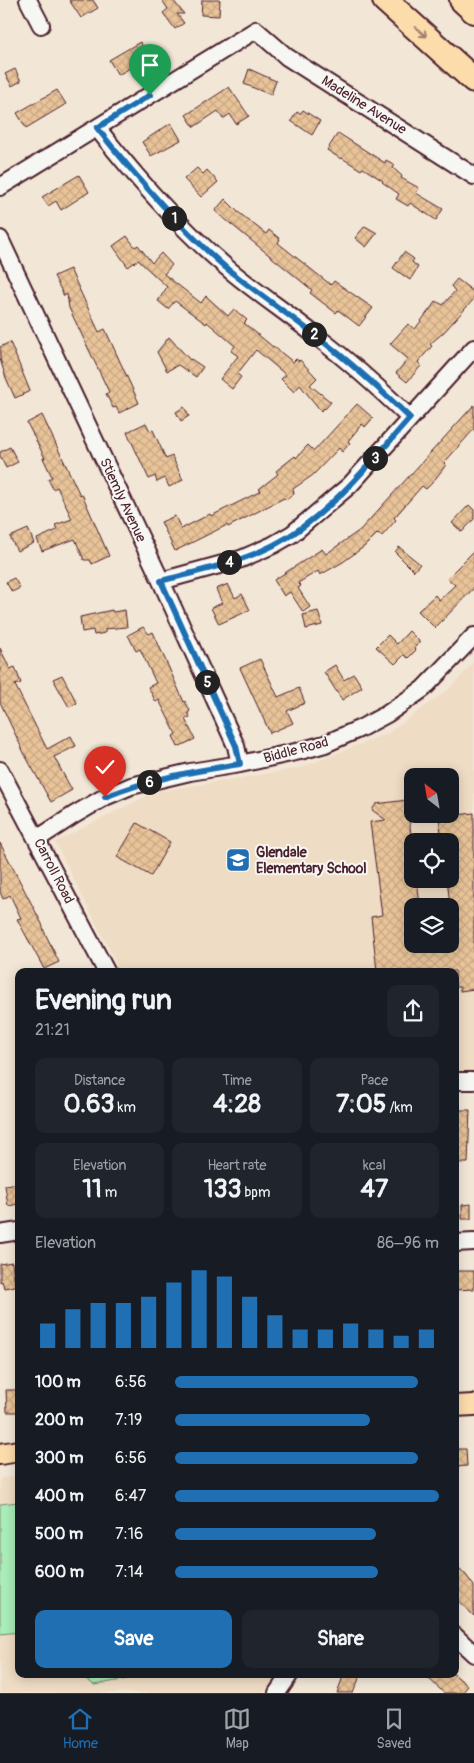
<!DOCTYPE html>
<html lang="en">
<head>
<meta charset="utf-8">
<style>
	:root { --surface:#171b24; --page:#20242c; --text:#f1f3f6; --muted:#9ea1a6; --line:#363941; --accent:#1f6fb2 }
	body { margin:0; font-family:Pangolin,sans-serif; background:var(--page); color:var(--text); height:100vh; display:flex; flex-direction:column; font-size:19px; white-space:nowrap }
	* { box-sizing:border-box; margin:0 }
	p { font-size:16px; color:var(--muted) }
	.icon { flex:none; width:28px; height:28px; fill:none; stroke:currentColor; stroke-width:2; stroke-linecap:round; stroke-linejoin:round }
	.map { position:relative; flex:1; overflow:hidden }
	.drawer { position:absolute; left:15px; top:968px; width:444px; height:710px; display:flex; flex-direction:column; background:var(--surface); border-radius:10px; box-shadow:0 2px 12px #0003 }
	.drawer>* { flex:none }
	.needle { width:32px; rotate:329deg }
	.fabs { position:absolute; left:404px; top:768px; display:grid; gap:10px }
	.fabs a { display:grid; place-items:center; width:55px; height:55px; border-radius:10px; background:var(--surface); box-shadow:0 2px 12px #0003; font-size:25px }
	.pin { position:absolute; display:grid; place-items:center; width:42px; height:42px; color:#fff; margin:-51px -21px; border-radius:50% 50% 50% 0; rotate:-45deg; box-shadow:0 0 5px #0007 }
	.pin .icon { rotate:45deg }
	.km { position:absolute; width:25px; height:25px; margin:-12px; border-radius:50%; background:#222; color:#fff; font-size:14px; line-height:25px; text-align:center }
	.round { display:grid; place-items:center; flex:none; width:52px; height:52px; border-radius:10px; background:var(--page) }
	.overview { display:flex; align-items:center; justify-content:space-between; height:85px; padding:0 20px }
	h1 { font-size:28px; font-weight:800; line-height:38px }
	.metrics { display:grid; grid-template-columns:repeat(3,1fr); gap:8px; height:85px; padding:5px 20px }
	.metrics div { display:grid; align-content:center; border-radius:10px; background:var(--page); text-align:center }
	.metrics b { font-size:25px; font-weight:800 }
	.metrics small { font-size:14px; font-weight:400 }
	.metrics p { font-size:14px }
	.chart { height:140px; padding:10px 20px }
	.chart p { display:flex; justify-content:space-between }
	.chart svg { width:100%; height:90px; margin-top:5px; stroke:var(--accent); stroke-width:6 }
	.button { display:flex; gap:10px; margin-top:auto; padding:10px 20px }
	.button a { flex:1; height:58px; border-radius:10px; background:var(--accent); color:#fff; font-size:20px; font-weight:800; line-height:58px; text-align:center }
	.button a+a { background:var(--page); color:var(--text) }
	ul { padding:0 20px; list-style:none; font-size:16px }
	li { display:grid; grid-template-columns:80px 60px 1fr; align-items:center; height:38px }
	li i { height:12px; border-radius:6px; background:var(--accent) }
	.menu { display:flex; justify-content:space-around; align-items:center; height:70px; border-top:1px solid var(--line); background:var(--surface); font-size:14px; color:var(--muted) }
	.menu a { display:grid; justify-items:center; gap:2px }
	.menu .on { color:var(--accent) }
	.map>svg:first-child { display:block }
	.built { fill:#efdcc4; fill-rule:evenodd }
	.pitch { fill:#a9edb8; stroke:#7a8672 }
	.building { fill:url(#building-cross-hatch); stroke:#4a1f2b }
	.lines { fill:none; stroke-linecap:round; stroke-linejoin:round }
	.minor-casing { stroke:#4a1f2b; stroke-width:20 }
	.major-casing { stroke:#4a1f2b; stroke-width:24 }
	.highway-casing { stroke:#4a1f2b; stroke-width:28 }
	.minor { stroke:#f6f6f2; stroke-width:16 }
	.major { stroke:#fddcac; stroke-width:20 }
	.highway { stroke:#fddcac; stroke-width:24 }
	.oneway { stroke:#a47e6c }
	.route-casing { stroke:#fff; stroke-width:10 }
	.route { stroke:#1f6fb2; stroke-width:6 }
	.labels { text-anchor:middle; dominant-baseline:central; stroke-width:4; stroke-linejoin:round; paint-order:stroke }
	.street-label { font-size:14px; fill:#4a1f2b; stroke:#f6f6f2 }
	.poi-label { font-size:14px; font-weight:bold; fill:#4a1f2b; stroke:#f6f6f2; text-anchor:start }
</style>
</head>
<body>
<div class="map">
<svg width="474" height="1693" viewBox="0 0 474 1693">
	<defs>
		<pattern id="building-cross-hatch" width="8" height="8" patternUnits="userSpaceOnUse" patternTransform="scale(1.25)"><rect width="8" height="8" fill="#e9c499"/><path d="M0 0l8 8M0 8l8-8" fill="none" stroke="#c9a884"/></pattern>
	</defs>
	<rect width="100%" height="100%" fill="#f2e7d7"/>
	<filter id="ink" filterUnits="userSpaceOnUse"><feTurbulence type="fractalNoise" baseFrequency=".02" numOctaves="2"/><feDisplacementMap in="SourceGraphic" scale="10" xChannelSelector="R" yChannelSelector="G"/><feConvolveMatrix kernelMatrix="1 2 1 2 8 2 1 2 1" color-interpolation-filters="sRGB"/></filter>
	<g filter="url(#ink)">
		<path class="built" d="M474,662V1072H455V971H120L55,842L154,792L300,768L388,733L448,690ZM412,776H450V814H412ZM412,841H450V879H412ZM412,906H450V944H412Z
			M19,1476V1674H277L264,1693H0V1478Z"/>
		<path class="pitch" d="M19,1502V1632L0,1634V1504Z
			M85,1674H155L94,1685L86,1679Z"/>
		<path class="building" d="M69,0H93L98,8L81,18Z
			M162,0H173L184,14H177L184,23L175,29L163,13L168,9Z
			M202,0H220L219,16L201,15Z
			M140,42L149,57L118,75L109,60Z
			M15,69L21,81L12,86L5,74Z
			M249,69L276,81L271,95L244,84Z
			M229,87L249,116L236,124L230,114L223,119L218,111L194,127L186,115Z
			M57,90L66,104L26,128L17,113Z
			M303,110L320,121L312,135L291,121L297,112L300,114Z
			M171,123L181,140L151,156L142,142Z
			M338,133L385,163L386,160L395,165L393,168L402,176L401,178L419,188L416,193L443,209L436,220L410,203L408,206L396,199L399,194L382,182L383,181L363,168L361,170L342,158L341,159L327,150Z
			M197,168L203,174L207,170L218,182L201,197L184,179Z
			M79,175L89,192L61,210L56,201L48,206L42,197Z
			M225,199L238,212L266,234L269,230L280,239L278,243L331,285L334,281L373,308L359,326L338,310L336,313L310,293L312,290L215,211Z
			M365,226L377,233L366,247L355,238Z
			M127,236L135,247L138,245L152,263L161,253L172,265L164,274L201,303L206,296L228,316L234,309L247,320L244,323L273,347V346L293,362L296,359L299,361L300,360L317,378L310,385L331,402L325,409L324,408L321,411L300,385L294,392L281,379L286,375L256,350L237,374L241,377L232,389L220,379L238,356L231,351L235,346L207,322L206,324L175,301L168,309L158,301L167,287L138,260L128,267L113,246Z
			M404,252L414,259L412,262L418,267L410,280L393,268Z
			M70,269L99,332L105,329L139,403L119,413L116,407L113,408L106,394L109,392L69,308L67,294L64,296L54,276Z
			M457,279L474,292V299L444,332L430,344L432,346L418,362L421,366L407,382L396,373L408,359L390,344L408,324L415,329L436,301L443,305L455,291L451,286Z
			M169,337L190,360L191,359L203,367L196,377L178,365L167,371L157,352Z
			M10,342L30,391L15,398L6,378L0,359V347Z
			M357,404L373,418L365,427L362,424L348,441L350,443L342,452L339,448L313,475L293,489L294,494L286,500L284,498L228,527L227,525L175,551L161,522L175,516L181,529L210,514L211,516L261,491L259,489L278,474L276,471L295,456L296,458L308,445L314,451Z
			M474,405V429L444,463L446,465L432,483L426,489L422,486L394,518L396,520L382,536L378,533L365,546L343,562L320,575L318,571L298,583L301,586L298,588L310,607L303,612L290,592L284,596L274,580L322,549L326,554L360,530Z
			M184,407L189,416L181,421L176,412Z
			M42,415L80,495L82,494L109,556L92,564L90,560H84L75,539L42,551L37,539L57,530L55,525L72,519L57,487L53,489L48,479L52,477L43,458H45L27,423Z
			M146,423L150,431L153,430L166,459L172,456L183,480L169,487L165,478L157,482L155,476L149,479L127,432Z
			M10,447L18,462L6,468L0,456V452Z
			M469,505L474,510V519L462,532L452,523Z
			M28,529L34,543L17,551L10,537Z
			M399,547L420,564L414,571L395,552Z
			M474,551V588L435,628L418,611L435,595L439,600L455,585L447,578Z
			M14,578L20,588L12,592L6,582Z
			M228,584L235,598L242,594L250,610L219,624L211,608L222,603L216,589Z
			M112,610L113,612L125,610L127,627L105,629V633L94,635L93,630L82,632L80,617Z
			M318,611L322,625L306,629L303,615Z
			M143,627L149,634L153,632L184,702L185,701L190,711L188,713L190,717L185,719L195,739L178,747L173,736L176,734L159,700L156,702L148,687L156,683L140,649L136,651L128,635Z
			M409,631L420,642L414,648L416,650L408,658L404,655L395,664L376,647L388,635L397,644Z
			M0,648L10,669L15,667L21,683L15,685L47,749L71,736L76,746L54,757L72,790L51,802L25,755L0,702Z
			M260,659L278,697L299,688L305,703L287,711L293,723L270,733L240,668Z
			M335,665L344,680L354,674L362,687L342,700L324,672Z
			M62,675L77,703L69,707L53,679Z
			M407,800L412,843V879H417L420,906H412V944H450V905L447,879H450V841H442L439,817L474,813V989L460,991V987H455V971H377L371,917L382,915L370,822L386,820L372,810L376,804Z
			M137,823L170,842L151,876L117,857Z
			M0,843L42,924L44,931L59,962L44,969L17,919L21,918L10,895L3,899L0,892Z
			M458,1110H470L468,1163H458Z
			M19,1183V1204L8,1206L5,1185Z
			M471,1204V1219H462V1205Z
			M12,1262L15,1286L4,1288L2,1281L0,1282V1264Z
			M455,1271H474V1289L455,1290Z
			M6,1390H17L19,1412H7Z
			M455,1449H466L467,1466L455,1467Z
			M455,1564L466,1575L474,1586V1616L455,1598Z
			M344,1674H361L353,1693H337Z
			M424,1674H454L468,1686L462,1693H444Z"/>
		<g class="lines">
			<defs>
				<path id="minor" d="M28,0L41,25
					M97,128C136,177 177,225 225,266C254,291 286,312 316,336C349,361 380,389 410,418
					M0,187L256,30L287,57L474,176
					M0,239L161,581L236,746L240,764
					M161,581L241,559L273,545L292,534L350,485L474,348
					M0,770L106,971
					M37,839L74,815L105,797L131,786L190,772L240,764L300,751L325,744L361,728L387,714L423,689L474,636
					M455,1081H474
					M0,1234L19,1231
					M455,1243L474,1242
					M455,1636L474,1654
					M277,1693L290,1674"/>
				<path id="major" d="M455,1406L474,1405
					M0,1454L19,1451"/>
				<path id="highway" d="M385,0L474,80
					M462,0L474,11"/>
			</defs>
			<use href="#minor" class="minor-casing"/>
			<use href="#major" class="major-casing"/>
			<use href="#highway" class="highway-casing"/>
			<use href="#minor" class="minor"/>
			<use href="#major" class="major"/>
			<use href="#highway" class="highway"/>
		</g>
		<defs><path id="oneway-shaft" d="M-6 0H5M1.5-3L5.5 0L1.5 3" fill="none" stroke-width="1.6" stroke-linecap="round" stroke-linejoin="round" transform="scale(1.25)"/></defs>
		<use class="oneway" href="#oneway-shaft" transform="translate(421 32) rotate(42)"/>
	</g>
	<g class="lines" filter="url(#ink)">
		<defs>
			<path id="route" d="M105,797C149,779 194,771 240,764L236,746L161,581C199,571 239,563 274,545C328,517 370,463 410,418C380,389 349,361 316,336C286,312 254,291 225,267C177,225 136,177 97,128L150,95"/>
		</defs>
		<use href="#route" class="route-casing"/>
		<use href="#route" class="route"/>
	</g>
	<defs>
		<symbol id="school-square" viewBox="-11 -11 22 22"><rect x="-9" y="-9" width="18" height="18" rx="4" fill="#1f6fb2" stroke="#f6f6f2"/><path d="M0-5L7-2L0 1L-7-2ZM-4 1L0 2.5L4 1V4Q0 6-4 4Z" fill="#fff"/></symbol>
	</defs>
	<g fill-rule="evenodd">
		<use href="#school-square" x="224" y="846" width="28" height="28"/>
	</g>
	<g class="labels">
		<g class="street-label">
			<text transform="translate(364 105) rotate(32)">Madeline Avenue</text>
			<text transform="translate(123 500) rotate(65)">Stiemly Avenue</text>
			<text transform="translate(296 750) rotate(-15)">Biddle Road</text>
			<text transform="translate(54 871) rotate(63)">Carroll Road</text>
		</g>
		<g class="poi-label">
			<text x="256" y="852">Glendale<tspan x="256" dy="16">Elementary School</tspan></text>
		</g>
	</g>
</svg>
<div class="fabs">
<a><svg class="needle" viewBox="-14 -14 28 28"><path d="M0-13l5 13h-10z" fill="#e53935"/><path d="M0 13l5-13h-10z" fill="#9ea1a6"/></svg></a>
<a><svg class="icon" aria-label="locate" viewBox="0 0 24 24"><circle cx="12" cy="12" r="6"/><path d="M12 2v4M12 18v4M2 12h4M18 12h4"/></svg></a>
<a><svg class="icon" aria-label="layers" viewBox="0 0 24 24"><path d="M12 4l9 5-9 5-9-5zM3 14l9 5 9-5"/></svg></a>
</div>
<div class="pin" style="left:150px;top:95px;background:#1e9e55"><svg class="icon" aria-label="arrive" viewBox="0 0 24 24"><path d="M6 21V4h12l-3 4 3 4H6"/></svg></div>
<div class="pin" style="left:105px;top:797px;background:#d93025"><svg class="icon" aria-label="check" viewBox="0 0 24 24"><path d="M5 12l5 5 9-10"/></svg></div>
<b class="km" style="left:174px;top:218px">1</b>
<b class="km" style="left:314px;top:334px">2</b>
<b class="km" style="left:375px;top:458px">3</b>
<b class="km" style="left:229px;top:562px">4</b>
<b class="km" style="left:207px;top:682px">5</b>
<b class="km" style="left:149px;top:782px">6</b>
<section class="drawer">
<div class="overview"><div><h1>Evening run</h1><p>21:21</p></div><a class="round"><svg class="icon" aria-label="share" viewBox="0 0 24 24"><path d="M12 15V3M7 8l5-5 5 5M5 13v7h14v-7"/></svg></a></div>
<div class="metrics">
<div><p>Distance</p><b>0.63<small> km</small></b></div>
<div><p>Time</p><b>4:28</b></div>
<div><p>Pace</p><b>7:05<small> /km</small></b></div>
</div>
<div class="metrics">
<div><p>Elevation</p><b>11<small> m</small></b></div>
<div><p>Heart rate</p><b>133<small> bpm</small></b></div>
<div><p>kcal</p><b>47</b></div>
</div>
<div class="chart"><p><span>Elevation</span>86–96 m</p>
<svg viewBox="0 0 160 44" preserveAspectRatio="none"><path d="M5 44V32M15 44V25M25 44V22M35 44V22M45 44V19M55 44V12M65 44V6M75 44V9M85 44V19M95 44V28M105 44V35M115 44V35M125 44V32M135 44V35M145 44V38M155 44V35"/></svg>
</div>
<ul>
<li><b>100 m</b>6:56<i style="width:92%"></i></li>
<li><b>200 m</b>7:19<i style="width:74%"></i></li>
<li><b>300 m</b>6:56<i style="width:92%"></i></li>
<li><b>400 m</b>6:47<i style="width:100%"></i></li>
<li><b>500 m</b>7:16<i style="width:76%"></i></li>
<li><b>600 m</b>7:14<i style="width:77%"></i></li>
</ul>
<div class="button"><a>Save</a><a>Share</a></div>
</section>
</div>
<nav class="menu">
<a class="on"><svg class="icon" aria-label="home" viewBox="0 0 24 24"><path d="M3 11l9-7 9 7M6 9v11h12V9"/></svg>Home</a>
<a><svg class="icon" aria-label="map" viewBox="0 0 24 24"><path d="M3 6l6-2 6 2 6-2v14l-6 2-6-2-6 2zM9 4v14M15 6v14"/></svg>Map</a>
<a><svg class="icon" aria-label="saved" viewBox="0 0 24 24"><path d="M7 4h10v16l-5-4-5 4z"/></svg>Saved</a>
</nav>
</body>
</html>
